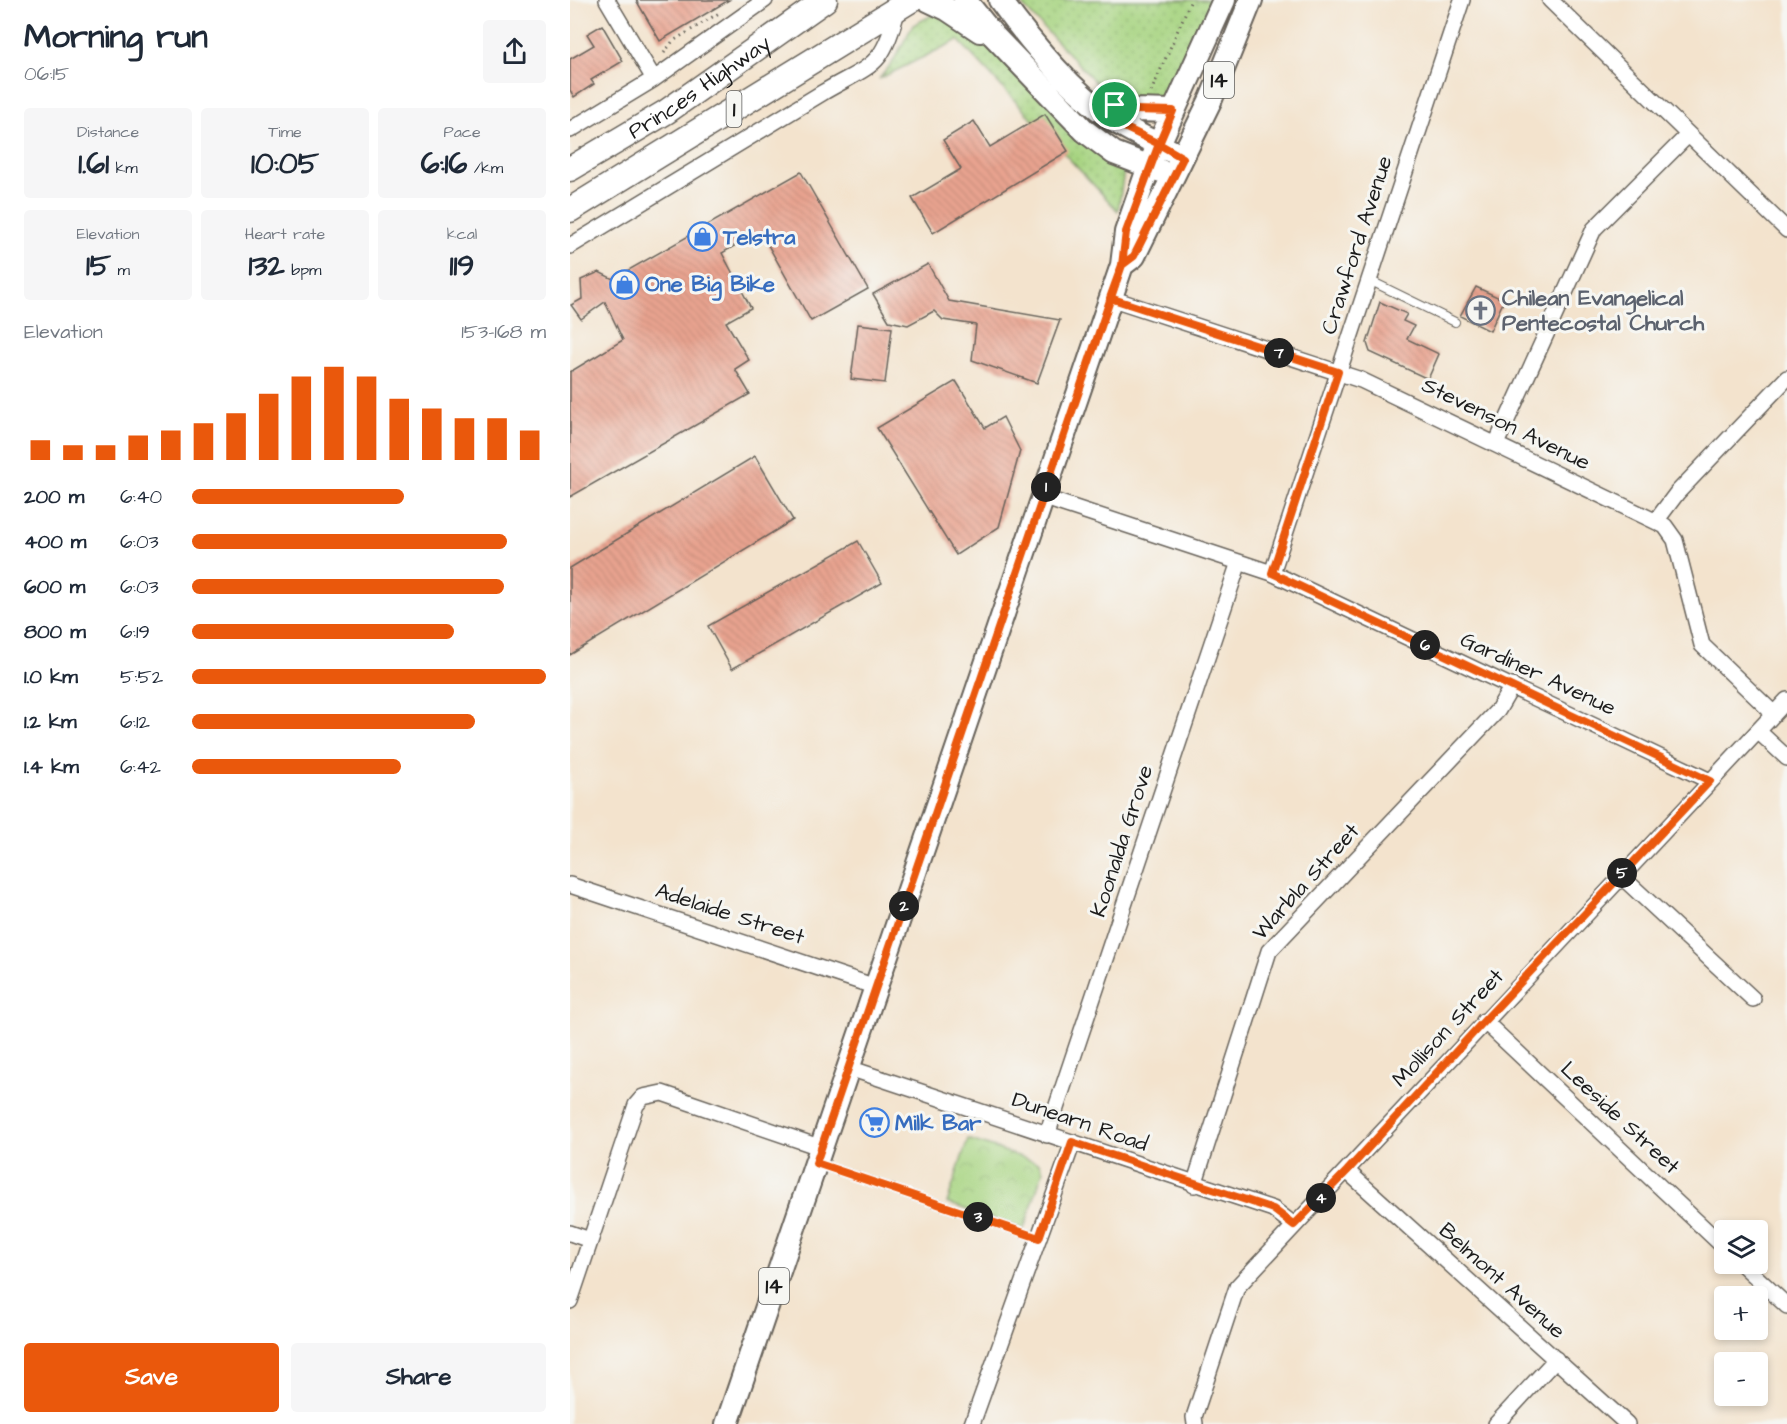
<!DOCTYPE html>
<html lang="en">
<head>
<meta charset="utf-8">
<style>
	:root { --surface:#fff; --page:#f6f6f7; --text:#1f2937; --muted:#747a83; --accent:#ea580c }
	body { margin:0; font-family:"Architects Daughter",sans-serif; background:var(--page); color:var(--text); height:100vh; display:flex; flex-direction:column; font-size:22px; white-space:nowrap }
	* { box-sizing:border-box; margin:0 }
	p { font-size:20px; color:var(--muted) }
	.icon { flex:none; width:33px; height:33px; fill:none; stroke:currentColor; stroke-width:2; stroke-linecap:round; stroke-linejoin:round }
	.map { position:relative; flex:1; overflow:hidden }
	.side { display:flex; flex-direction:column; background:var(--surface); width:570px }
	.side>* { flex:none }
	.buttons { position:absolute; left:1144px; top:1220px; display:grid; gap:12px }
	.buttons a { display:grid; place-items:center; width:54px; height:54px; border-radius:6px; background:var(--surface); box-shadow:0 3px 9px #0003; font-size:30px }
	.pin { position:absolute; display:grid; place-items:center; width:51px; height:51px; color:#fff; margin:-26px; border:3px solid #fff; border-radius:50%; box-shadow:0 2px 6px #0007 }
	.km { position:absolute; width:30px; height:30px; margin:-15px; border-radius:50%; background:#222; color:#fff; font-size:16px; line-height:30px; text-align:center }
	.round { display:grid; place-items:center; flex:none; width:63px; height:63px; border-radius:6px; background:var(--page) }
	.head { display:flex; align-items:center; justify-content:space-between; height:102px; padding:0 24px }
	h1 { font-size:33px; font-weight:800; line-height:45px }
	.stats { display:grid; grid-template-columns:repeat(3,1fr); gap:9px; height:102px; padding:6px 24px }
	.stats div { display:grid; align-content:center; border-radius:6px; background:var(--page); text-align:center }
	.stats b { font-size:30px; font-weight:800 }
	.stats small { font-size:16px; font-weight:400 }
	.stats p { font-size:16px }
	.chart { height:168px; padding:12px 24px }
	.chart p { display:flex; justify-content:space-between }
	.chart svg { width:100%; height:108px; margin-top:6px; stroke:var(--accent); stroke-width:6 }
	.action { display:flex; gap:12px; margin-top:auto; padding:12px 24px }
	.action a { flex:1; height:69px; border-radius:6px; background:var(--accent); color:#fff; font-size:24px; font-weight:800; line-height:69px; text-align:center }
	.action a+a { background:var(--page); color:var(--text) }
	ul { padding:0 24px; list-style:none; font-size:20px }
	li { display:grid; grid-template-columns:96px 72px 1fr; align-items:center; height:45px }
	li i { height:15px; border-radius:8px; background:var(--accent) }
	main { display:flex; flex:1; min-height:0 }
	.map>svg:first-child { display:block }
	.grass { fill:url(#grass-dots); stroke:#62784e; stroke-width:1.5 }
	.park { fill:url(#park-crowns); stroke:#62784e; stroke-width:1.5 }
	.building { fill:url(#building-back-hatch) }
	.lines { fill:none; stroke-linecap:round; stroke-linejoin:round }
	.service-casing { stroke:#67625a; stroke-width:10 }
	.minor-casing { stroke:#67625a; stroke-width:18 }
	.primary-casing { stroke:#67625a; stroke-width:26 }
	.trunk-casing { stroke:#67625a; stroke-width:27 }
	.path { stroke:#67625a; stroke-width:3; stroke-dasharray:1.5 4.5; stroke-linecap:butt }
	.service { stroke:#fff; stroke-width:8 }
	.minor { stroke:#fff; stroke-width:15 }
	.primary { stroke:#fff; stroke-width:22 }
	.trunk { stroke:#fff; stroke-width:24 }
	.route-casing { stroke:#fff; stroke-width:12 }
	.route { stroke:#ea580c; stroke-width:8 }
	.labels { text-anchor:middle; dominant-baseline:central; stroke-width:6; stroke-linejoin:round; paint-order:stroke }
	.shield { fill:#f6f6f2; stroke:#5d5d5c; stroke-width:1.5 }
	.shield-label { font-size:21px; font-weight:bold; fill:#1c1c1c }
	.street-label { font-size:22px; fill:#1c1c1c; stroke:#f6f6f2 }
	.shop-label { font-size:22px; font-weight:bold; fill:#366cbe; stroke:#f6f6f2; text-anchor:start }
	.worship-label { font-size:22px; font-weight:bold; fill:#5b616d; stroke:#f6f6f2; text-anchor:start }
</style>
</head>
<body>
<main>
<section class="side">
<div class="head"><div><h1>Morning run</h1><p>06:15</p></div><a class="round"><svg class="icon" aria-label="share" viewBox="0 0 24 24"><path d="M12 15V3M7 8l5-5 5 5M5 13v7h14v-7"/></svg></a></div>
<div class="stats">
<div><p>Distance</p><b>1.61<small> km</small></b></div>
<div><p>Time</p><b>10:05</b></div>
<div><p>Pace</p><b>6:16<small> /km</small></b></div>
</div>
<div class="stats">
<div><p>Elevation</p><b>15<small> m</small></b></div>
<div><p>Heart rate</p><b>132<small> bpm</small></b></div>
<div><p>kcal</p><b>119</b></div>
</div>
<div class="chart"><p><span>Elevation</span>153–168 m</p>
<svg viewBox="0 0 160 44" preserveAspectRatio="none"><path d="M5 44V36M15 44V38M25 44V38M35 44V34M45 44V32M55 44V29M65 44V25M75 44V17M85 44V10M95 44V6M105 44V10M115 44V19M125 44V23M135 44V27M145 44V27M155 44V32"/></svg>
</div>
<ul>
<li><b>200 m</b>6:40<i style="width:60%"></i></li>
<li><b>400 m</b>6:03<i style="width:89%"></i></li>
<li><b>600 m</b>6:03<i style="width:88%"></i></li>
<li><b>800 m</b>6:19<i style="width:74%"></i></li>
<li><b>1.0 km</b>5:52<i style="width:100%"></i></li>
<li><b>1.2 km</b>6:12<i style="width:80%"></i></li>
<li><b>1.4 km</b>6:42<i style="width:59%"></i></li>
</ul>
<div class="action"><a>Save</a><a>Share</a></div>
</section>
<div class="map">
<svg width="1217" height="1424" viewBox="0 0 1217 1424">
	<defs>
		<pattern id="grass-dots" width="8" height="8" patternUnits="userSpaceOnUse" patternTransform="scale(1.5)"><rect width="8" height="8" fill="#a7d481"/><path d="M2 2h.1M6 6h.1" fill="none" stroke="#8fb56f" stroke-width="1.8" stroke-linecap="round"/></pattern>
		<pattern id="park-crowns" width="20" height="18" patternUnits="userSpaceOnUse" patternTransform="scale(1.5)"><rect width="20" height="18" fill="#a7d481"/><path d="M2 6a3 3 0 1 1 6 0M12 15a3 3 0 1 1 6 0" fill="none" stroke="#8fb56f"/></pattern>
		<pattern id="building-back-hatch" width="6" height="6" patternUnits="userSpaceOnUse" patternTransform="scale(1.5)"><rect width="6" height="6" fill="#e8a38f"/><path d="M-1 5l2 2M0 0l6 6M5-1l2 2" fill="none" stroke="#c68c7b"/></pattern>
	</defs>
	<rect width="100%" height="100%" fill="#f6f6f2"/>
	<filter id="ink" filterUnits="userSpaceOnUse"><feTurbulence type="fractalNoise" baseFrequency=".0167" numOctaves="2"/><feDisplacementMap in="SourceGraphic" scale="12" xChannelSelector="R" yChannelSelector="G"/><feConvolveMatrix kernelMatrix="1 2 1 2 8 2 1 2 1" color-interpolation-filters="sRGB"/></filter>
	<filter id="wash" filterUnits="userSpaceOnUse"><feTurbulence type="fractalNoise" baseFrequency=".008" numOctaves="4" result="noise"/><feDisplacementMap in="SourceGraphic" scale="24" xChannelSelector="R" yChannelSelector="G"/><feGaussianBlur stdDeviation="1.35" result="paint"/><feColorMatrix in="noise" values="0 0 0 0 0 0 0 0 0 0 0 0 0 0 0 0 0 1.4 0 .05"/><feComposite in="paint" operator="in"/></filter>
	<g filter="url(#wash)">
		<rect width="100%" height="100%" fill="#f3e3cd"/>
		<path class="grass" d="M450,0H642L605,86L588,101L544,97L531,88L453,6Z
			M364,14L378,15L418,47L554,171L548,211L388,40L309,79L322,63L343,25Z"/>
		<path class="park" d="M398,1139L469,1163L473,1171L454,1229L377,1203Z"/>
		<g id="blocks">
			<path class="building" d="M66,0H159L90,41Z
				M32,25L53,61L21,80L24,84L4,97L0,90V59L24,45L17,34Z
				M475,114L498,151L363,233L342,198L391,169L373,140L404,121L420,147Z
				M231,172L298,289L241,321L190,231L152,253L181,308L156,322L179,360L165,369L180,394L0,497V372L53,340L35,302L11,319L1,305L12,299L11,280L29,272L43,279Z
				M358,264L379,301L490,320L467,383L402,360L406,325L373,320L364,311L338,325L319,321L303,294Z
				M906,287L934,300L920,331L890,316Z
				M810,302L837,314L833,321L844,326L837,339L869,354L858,379L800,352L797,343Z
				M288,324L322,328L315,383L281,379Z
				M386,381L415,428L433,417L450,451L429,527L386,555L307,428Z
				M185,456L223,520L0,655V568Z
				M288,541L312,583L162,669L138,626Z"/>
		</g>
	</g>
	<g filter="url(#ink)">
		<use href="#blocks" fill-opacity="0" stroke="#67625a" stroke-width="1.5"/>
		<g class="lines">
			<defs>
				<path id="service" d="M799,280L885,322
					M249,1164L469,1238"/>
				<path id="minor" d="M37,0L84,79
					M980,0L1217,230
					M0,130L84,79L195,0
					M0,246L252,93C303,63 313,69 328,7
					M540,298L791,380L1095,526L1105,540L1132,645L1204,714
					M926,444L1024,229L1118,135
					M472,497L702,573L1140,781
					M1086,521L1107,493L1217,378
					M702,573L892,0
					M1188,731L1217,758
					M1050,875L1183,999
					M0,885L306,987
					M914,1021L1155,1248
					M279,1068L703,1209L724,1225
					M477,1135L669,562
					M777,1171L1057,1424
					M624,1185L699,951L928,710L942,686
					M0,1233L20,1240
					M1171,1263L1217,1306
					M0,1301L66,1105L73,1097L92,1093L252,1148
					M402,1424L503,1142
					M625,1424L624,1417L667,1287L1217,700
					M926,1424L986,1359"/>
				<path id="primary" d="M358,0L377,9L410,31
					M395,0L423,35L515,131L544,153L591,171
					M430,0C459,40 500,89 540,118C559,131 581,140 601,151
					M532,111L545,105L564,110L603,111
					M552,265L564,256L641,99L681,0
					M157,1424L552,265L556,232L579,166L654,0"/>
				<g id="trunk">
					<path id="s1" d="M0,169L96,112L255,0"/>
					<path d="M0,210L341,0"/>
				</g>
			</defs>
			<use href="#service" class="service-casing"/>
			<use href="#minor" class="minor-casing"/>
			<use href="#primary" class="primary-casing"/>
			<use href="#trunk" class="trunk-casing"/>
			<path class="path" d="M94,53L103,41L149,13
				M581,92L621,0"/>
			<use href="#service" class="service"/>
			<use href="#minor" class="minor"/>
			<use href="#primary" class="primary"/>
			<use href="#trunk" class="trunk"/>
		</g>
	</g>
	<g class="lines" filter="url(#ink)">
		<defs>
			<path id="route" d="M545,105L532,111L554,127L589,144L556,232L552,265L246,1163L469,1238L502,1142L703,1209L724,1225L777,1171L914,1021L1140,781L702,573L768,372L540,298L552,265L564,256L613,158L589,144L603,111L564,110L545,105"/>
		</defs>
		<use href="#route" class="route-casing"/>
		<use href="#route" class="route"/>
	</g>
	<defs>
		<symbol id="shop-ring" viewBox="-11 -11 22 22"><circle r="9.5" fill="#f6f6f2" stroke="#3f7fe0" stroke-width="1.5"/><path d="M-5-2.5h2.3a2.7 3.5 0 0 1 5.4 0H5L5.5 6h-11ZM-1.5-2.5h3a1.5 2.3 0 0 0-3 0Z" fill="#3f7fe0"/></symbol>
		<symbol id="church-ring" viewBox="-11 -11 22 22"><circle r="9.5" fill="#f6f6f2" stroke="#6b7280" stroke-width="1.5"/><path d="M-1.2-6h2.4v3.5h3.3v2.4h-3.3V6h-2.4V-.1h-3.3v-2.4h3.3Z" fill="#6b7280"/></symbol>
		<symbol id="supermarket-ring" viewBox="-11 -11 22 22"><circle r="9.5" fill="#f6f6f2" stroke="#3f7fe0" stroke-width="1.5"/><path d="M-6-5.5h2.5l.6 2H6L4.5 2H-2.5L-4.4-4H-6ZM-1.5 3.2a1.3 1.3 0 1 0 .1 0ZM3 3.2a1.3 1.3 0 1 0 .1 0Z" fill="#3f7fe0"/></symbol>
	</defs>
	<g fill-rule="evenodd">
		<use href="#shop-ring" x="116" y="220" width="33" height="33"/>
		<use href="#shop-ring" x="38" y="268" width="33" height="33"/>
		<use href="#church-ring" x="894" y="294" width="33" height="33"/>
		<use href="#supermarket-ring" x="288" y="1106" width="33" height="33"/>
	</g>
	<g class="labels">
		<g class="shield">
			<rect x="634" y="62" width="30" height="36" rx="4.5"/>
			<rect x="156.5" y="91" width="15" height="36" rx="4.5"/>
			<rect x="189" y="1268" width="30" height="36" rx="4.5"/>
		</g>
		<g class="shield-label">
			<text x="649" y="80">14</text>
			<text x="164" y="109">1</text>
			<text x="204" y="1286">14</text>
		</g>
		<g class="street-label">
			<text stroke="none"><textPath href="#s1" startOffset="153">Princes Highway</textPath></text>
			<text transform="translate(787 245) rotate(-72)">Crawford Avenue</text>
			<text transform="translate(936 424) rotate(26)">Stevenson Avenue</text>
			<text transform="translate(968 674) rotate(25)">Gardiner Avenue</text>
			<text transform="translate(552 841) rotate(-72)">Koonalda Grove</text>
			<text transform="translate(736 882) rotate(-48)">Warbla Street</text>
			<text transform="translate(160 914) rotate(18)">Adelaide Street</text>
			<text transform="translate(878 1028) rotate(-47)">Mollison Street</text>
			<text transform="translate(1050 1118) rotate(43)">Leeside Street</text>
			<text transform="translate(510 1122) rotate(19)">Dunearn Road</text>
			<text transform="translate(932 1281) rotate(42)">Belmont Avenue</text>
		</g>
		<g class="shop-label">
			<text x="153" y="237">Telstra</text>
			<text x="75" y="284">One Big Bike</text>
			<text x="325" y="1123">Milk Bar</text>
		</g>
		<g class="worship-label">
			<text x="932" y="298">Chilean Evangelical<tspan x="932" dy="25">Pentecostal Church</tspan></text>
		</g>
	</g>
</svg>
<div class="buttons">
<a><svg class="icon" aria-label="layers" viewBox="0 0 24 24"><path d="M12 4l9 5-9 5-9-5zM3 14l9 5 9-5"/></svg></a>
<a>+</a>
<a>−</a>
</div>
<div class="pin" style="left:545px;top:105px;background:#1e9e55"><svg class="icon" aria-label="arrive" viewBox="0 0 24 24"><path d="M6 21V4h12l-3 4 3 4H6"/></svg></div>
<b class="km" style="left:476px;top:487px">1</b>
<b class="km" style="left:334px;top:906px">2</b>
<b class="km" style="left:408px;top:1217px">3</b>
<b class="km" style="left:751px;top:1198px">4</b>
<b class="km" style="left:1052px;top:873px">5</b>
<b class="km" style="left:855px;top:645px">6</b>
<b class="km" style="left:709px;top:353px">7</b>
</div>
</main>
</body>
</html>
